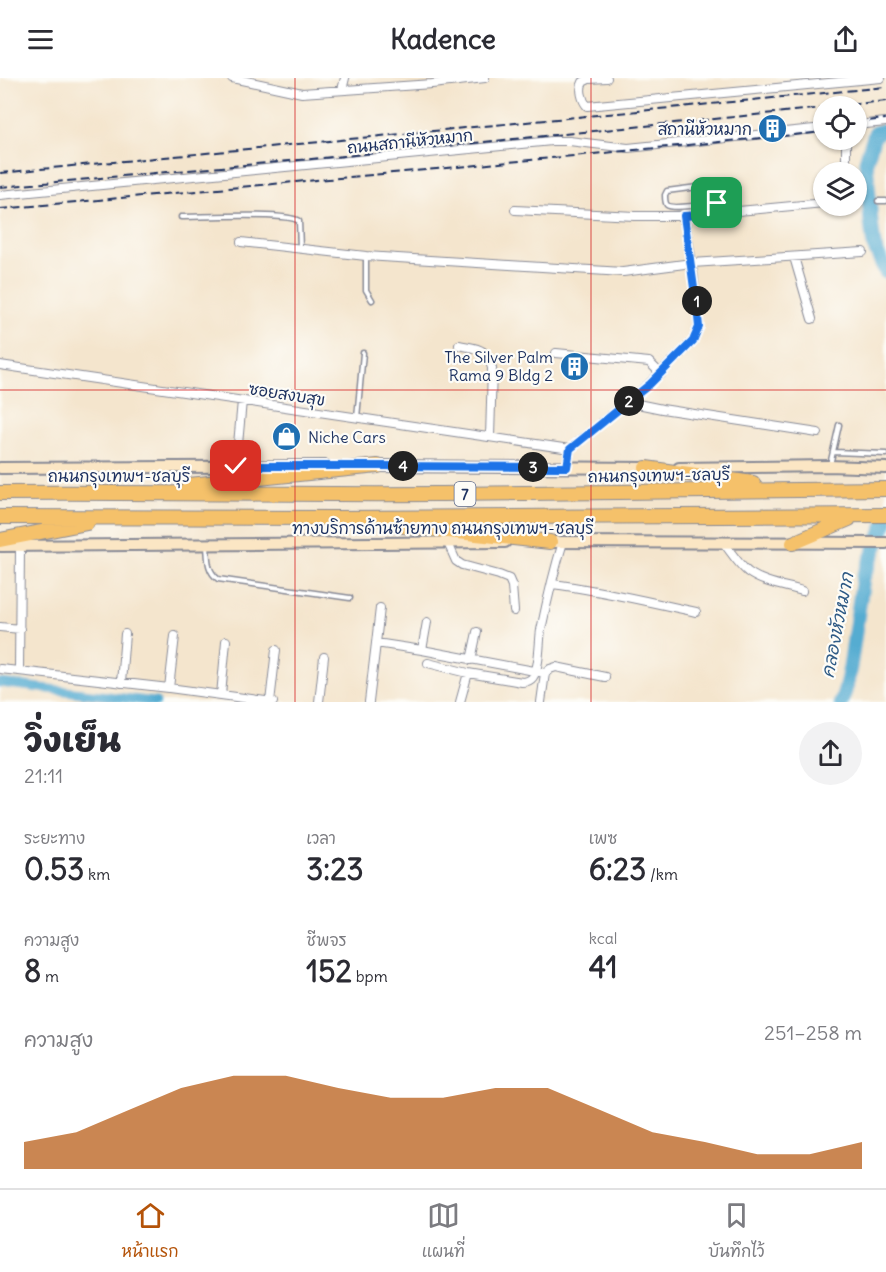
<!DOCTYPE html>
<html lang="th">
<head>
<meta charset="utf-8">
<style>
	:root { --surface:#fff; --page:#f2f2f3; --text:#2b2b33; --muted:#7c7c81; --line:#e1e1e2; --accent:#b45309 }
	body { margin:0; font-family:Delius,"Playpen Sans Thai",sans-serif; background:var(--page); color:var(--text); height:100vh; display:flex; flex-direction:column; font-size:22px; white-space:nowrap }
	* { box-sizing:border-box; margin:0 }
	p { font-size:20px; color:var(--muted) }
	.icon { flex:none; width:33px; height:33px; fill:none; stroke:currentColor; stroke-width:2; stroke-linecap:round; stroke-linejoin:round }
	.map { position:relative; height:624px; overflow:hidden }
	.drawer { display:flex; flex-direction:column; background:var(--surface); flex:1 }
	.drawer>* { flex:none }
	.tools { position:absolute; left:813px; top:18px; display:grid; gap:12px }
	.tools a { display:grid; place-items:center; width:54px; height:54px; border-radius:50%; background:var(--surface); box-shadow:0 2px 4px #0004; font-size:30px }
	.pin { position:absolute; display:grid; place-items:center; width:51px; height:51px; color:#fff; margin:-26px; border-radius:12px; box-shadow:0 3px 9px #0006 }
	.km { position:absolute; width:30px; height:30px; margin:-15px; border-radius:50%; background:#222; color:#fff; font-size:16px; line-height:30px; text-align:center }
	.round { display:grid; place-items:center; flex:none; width:63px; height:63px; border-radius:32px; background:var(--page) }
	.summary { display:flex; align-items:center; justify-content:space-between; height:102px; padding:0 24px }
	h1 { font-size:33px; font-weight:800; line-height:45px }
	.metrics { display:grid; grid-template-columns:repeat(3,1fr); gap:9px; height:102px; padding:6px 24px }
	.metrics div { display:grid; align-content:center }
	.metrics b { font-size:30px; font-weight:800 }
	.metrics small { font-size:16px; font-weight:400 }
	.metrics p { font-size:16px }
	.chart { height:168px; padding:12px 24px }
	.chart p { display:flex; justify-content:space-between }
	.chart svg { width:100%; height:108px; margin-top:6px; fill:var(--accent); opacity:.7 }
	header { display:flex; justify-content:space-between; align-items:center; height:78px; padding:0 24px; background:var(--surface); font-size:27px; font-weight:800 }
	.dock { display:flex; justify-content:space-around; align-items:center; height:84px; border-top:2px solid var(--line); background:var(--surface); font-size:16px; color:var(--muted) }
	.dock a { display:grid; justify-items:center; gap:3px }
	.dock .selected { color:var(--accent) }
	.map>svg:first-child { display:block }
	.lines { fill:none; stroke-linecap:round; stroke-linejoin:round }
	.canal { stroke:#54acd1; stroke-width:9 }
	.river { stroke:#54acd1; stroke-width:15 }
	.service-casing { stroke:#888a96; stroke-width:7 }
	.minor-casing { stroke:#888a96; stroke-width:10 }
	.secondary-casing { stroke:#888a96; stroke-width:14 }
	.motorway-casing { stroke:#888a96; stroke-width:16 }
	.service { stroke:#fff; stroke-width:4 }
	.minor { stroke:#fff; stroke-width:8 }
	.secondary { stroke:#fbe6c4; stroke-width:10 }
	.motorway { stroke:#f5c16b; stroke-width:14 }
	.rail { stroke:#1b2f5e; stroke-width:2; stroke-dasharray:9 4.5; stroke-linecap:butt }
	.route-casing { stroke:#fff; stroke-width:12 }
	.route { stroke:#1a73e8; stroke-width:8 }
	.grid { fill:none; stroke:#d62828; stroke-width:1.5; stroke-opacity:0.55 }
	.labels { text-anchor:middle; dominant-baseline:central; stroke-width:4.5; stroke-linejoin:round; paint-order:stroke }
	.shield { fill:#fdfcf7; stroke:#5f6c8c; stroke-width:1.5 }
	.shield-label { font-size:15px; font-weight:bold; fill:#1b2f5e }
	.poi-label { font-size:16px; fill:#1b2f5e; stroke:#fdfcf7; text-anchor:end }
	.street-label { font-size:16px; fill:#1b2f5e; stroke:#fdfcf7 }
	.water-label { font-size:18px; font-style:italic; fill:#2f5b86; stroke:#fdfcf7 }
</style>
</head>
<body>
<header><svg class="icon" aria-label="menu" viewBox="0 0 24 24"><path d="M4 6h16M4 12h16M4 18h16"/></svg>Kadence<svg class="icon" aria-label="share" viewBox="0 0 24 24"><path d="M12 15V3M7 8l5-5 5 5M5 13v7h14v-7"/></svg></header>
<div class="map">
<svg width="886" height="624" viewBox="0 0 886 624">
	<rect width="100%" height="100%" fill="#fdfcf7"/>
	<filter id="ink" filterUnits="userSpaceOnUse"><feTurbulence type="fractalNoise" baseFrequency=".0167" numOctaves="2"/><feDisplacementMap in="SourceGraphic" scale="12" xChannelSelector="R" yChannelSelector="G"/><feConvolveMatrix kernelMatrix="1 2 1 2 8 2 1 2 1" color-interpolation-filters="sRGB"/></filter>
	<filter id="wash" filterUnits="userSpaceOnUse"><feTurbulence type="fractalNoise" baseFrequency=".008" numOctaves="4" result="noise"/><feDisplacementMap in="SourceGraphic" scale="24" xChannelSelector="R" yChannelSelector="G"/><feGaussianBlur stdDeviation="1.35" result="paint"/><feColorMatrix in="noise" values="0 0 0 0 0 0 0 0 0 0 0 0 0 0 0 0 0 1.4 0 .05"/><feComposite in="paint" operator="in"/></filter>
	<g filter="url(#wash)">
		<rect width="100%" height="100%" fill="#f4e5cd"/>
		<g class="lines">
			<path class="canal" d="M0,605L156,624"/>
			<path class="river" d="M886,52L875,55L866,83L871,144L874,168L886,194
				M841,624L845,613L850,589L863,500L886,444"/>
		</g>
	</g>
	<g filter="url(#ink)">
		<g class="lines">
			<defs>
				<path id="service" d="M878,123H886
					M717,125C709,126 672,132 667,127C665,125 665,119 665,117L667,113L713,107L720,112L722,120L717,125L718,134
					M181,139C202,139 287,134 299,143L300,170
					M366,178V212L372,222
					M357,340L363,275
					M834,374L886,376
					M830,387L839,347
					M207,467C208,481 207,493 218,501L350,520"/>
				<path id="minor" d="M232,0L302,15L432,6L485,0
					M607,0L589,1L583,4C579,11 582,22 587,28L881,0
					M342,12L345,0
					M856,47L886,44
					M846,62V94
					M0,117L552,63H569L628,70L824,50
					M515,132L635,138H684
					M241,164L366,178L623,194L692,185L863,174
					M794,179L812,241
					M459,267C478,271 486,269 492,290L490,359
					M556,275L649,284L661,296
					M0,287L570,371
					M628,324L662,331L818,355
					M236,388L242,323
					M567,389L570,371L649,306L693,263L695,258L699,249L692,185L684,138L824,125
					M723,464C731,474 738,486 748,494C763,505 785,508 802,513
					M448,465L456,483L462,487L499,497L509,501L512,508L514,533
					M20,468L19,593L169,610L273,624
					M552,506C601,512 649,524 696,534
					M0,549L20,551
					M376,565L380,530
					M422,572L427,544
					M471,582L477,554
					M428,585L468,595L522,604C527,604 530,603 533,599C540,589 539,564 541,552C547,523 554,493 563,464
					M0,591L19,593
					M121,605L125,556
					M169,610L175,558
					M221,617L226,563
					M270,624L276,572
					M319,624L324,579
					M369,624L376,565L422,572L545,595L550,591L556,589L605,599
					M460,624L468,595
					M541,624L545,595"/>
				<path id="secondary" d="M370,388L652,390
					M0,390L325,388
					M679,390L829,388L886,390
					M544,464L886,465
					M0,468L505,464"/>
				<path id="motorway" d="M646,390L753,405
					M189,407L378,388
					M0,415C147,414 294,417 441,416C589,415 738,412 886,411
					M0,439L334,440L886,437
					M394,447L550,464
					M0,462L87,445
					M793,465L849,441"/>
			</defs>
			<use href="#service" class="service-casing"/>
			<use href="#minor" class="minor-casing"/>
			<use href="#secondary" class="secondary-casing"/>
			<use href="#motorway" class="motorway-casing"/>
			<use href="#service" class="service"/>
			<use href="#minor" class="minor"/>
			<use href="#secondary" class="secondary"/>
			<use href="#motorway" class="motorway"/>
			<path class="rail" d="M837,28L886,23
				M856,44L886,41
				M0,95L886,9
				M0,109L344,78L824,30
				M0,131L415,93L824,54"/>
		</g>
	</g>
	<g class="lines" filter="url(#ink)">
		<defs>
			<path id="route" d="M236,388H378L567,389L570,371L650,306L693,263L695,258L699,249L698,239L684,138L715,136L718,134L717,125"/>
		</defs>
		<use href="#route" class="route-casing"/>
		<use href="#route" class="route"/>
	</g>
	<path class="grid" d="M295,0V624M591,0V624M0,312H886"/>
	<defs>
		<symbol id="building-disc" viewBox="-11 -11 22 22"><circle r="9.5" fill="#1f6fb2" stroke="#fdfcf7"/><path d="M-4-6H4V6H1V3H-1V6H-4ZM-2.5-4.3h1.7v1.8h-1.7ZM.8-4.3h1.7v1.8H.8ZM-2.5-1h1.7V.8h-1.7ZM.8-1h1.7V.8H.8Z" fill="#fff"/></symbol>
		<symbol id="shop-disc" viewBox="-11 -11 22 22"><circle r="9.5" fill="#1f6fb2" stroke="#fdfcf7"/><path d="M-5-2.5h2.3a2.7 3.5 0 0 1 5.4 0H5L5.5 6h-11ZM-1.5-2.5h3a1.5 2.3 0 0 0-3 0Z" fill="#fff"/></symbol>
	</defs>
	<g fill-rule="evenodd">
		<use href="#building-disc" x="756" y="34" width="33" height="33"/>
		<use href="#building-disc" x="558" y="272" width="33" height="33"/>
		<use href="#shop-disc" x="270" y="342" width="33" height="33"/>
	</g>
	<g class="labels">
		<rect class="shield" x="454.5" y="404" width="21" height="24" rx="4.5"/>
		<g class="shield-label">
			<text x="465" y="416">7</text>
		</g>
		<g class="poi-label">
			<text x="752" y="51">สถานีหัวหมาก</text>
			<text x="553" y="279">The Silver Palm<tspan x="553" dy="18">Rama 9 Bldg 2</tspan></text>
			<text x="308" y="359" text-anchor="start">Niche Cars</text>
		</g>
		<g class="street-label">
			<text transform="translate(410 63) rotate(-6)">ถนนสถานีหัวหมาก</text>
			<text transform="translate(287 316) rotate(9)">ซอยสงบสุข</text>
			<text transform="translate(659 397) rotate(-1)">ถนนกรุงเทพฯ-ชลบุรี</text>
			<text x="119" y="398">ถนนกรุงเทพฯ-ชลบุรี</text>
			<text x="443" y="450">ทางบริการด้านซ้ายทาง ถนนกรุงเทพฯ-ชลบุรี</text>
		</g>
		<g class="water-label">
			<text transform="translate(837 547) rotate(-79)">คลองหัวหมาก</text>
		</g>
	</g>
</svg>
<div class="tools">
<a><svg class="icon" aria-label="locate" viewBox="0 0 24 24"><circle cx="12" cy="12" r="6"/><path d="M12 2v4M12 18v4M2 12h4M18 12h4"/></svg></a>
<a><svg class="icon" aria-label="layers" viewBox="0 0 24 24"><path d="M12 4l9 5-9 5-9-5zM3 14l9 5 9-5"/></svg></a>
</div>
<div class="pin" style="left:717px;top:125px;background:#1e9e55"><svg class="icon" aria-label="arrive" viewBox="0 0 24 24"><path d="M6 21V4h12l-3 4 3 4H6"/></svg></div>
<div class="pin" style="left:236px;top:388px;background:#d93025"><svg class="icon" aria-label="check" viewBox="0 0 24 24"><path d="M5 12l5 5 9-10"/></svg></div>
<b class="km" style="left:697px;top:223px">1</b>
<b class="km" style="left:629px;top:323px">2</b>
<b class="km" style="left:533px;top:389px">3</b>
<b class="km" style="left:403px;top:388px">4</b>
</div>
<section class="drawer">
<div class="summary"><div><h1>วิ่งเย็น</h1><p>21:11</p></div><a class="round"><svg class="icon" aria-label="share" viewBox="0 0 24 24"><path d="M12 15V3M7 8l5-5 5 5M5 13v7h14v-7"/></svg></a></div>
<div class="metrics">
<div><p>ระยะทาง</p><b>0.53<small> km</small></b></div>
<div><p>เวลา</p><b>3:23</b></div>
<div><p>เพซ</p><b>6:23<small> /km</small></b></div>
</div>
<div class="metrics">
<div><p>ความสูง</p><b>8<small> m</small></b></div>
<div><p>ชีพจร</p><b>152<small> bpm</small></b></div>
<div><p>kcal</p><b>41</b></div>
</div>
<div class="chart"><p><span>ความสูง</span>251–258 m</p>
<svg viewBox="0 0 160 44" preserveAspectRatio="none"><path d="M0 44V33L10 29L20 20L30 11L40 6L50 6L60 11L70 15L80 15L90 11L100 11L110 20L120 29L130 33L140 38L150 38L160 33V44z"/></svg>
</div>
</section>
<nav class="dock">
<a class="selected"><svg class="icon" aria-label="home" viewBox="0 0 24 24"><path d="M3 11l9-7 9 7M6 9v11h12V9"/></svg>หน้าแรก</a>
<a><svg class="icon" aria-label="map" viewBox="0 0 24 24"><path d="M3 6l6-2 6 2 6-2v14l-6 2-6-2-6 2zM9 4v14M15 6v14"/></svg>แผนที่</a>
<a><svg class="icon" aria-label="saved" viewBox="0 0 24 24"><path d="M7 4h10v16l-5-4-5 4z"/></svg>บันทึกไว้</a>
</nav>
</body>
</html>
